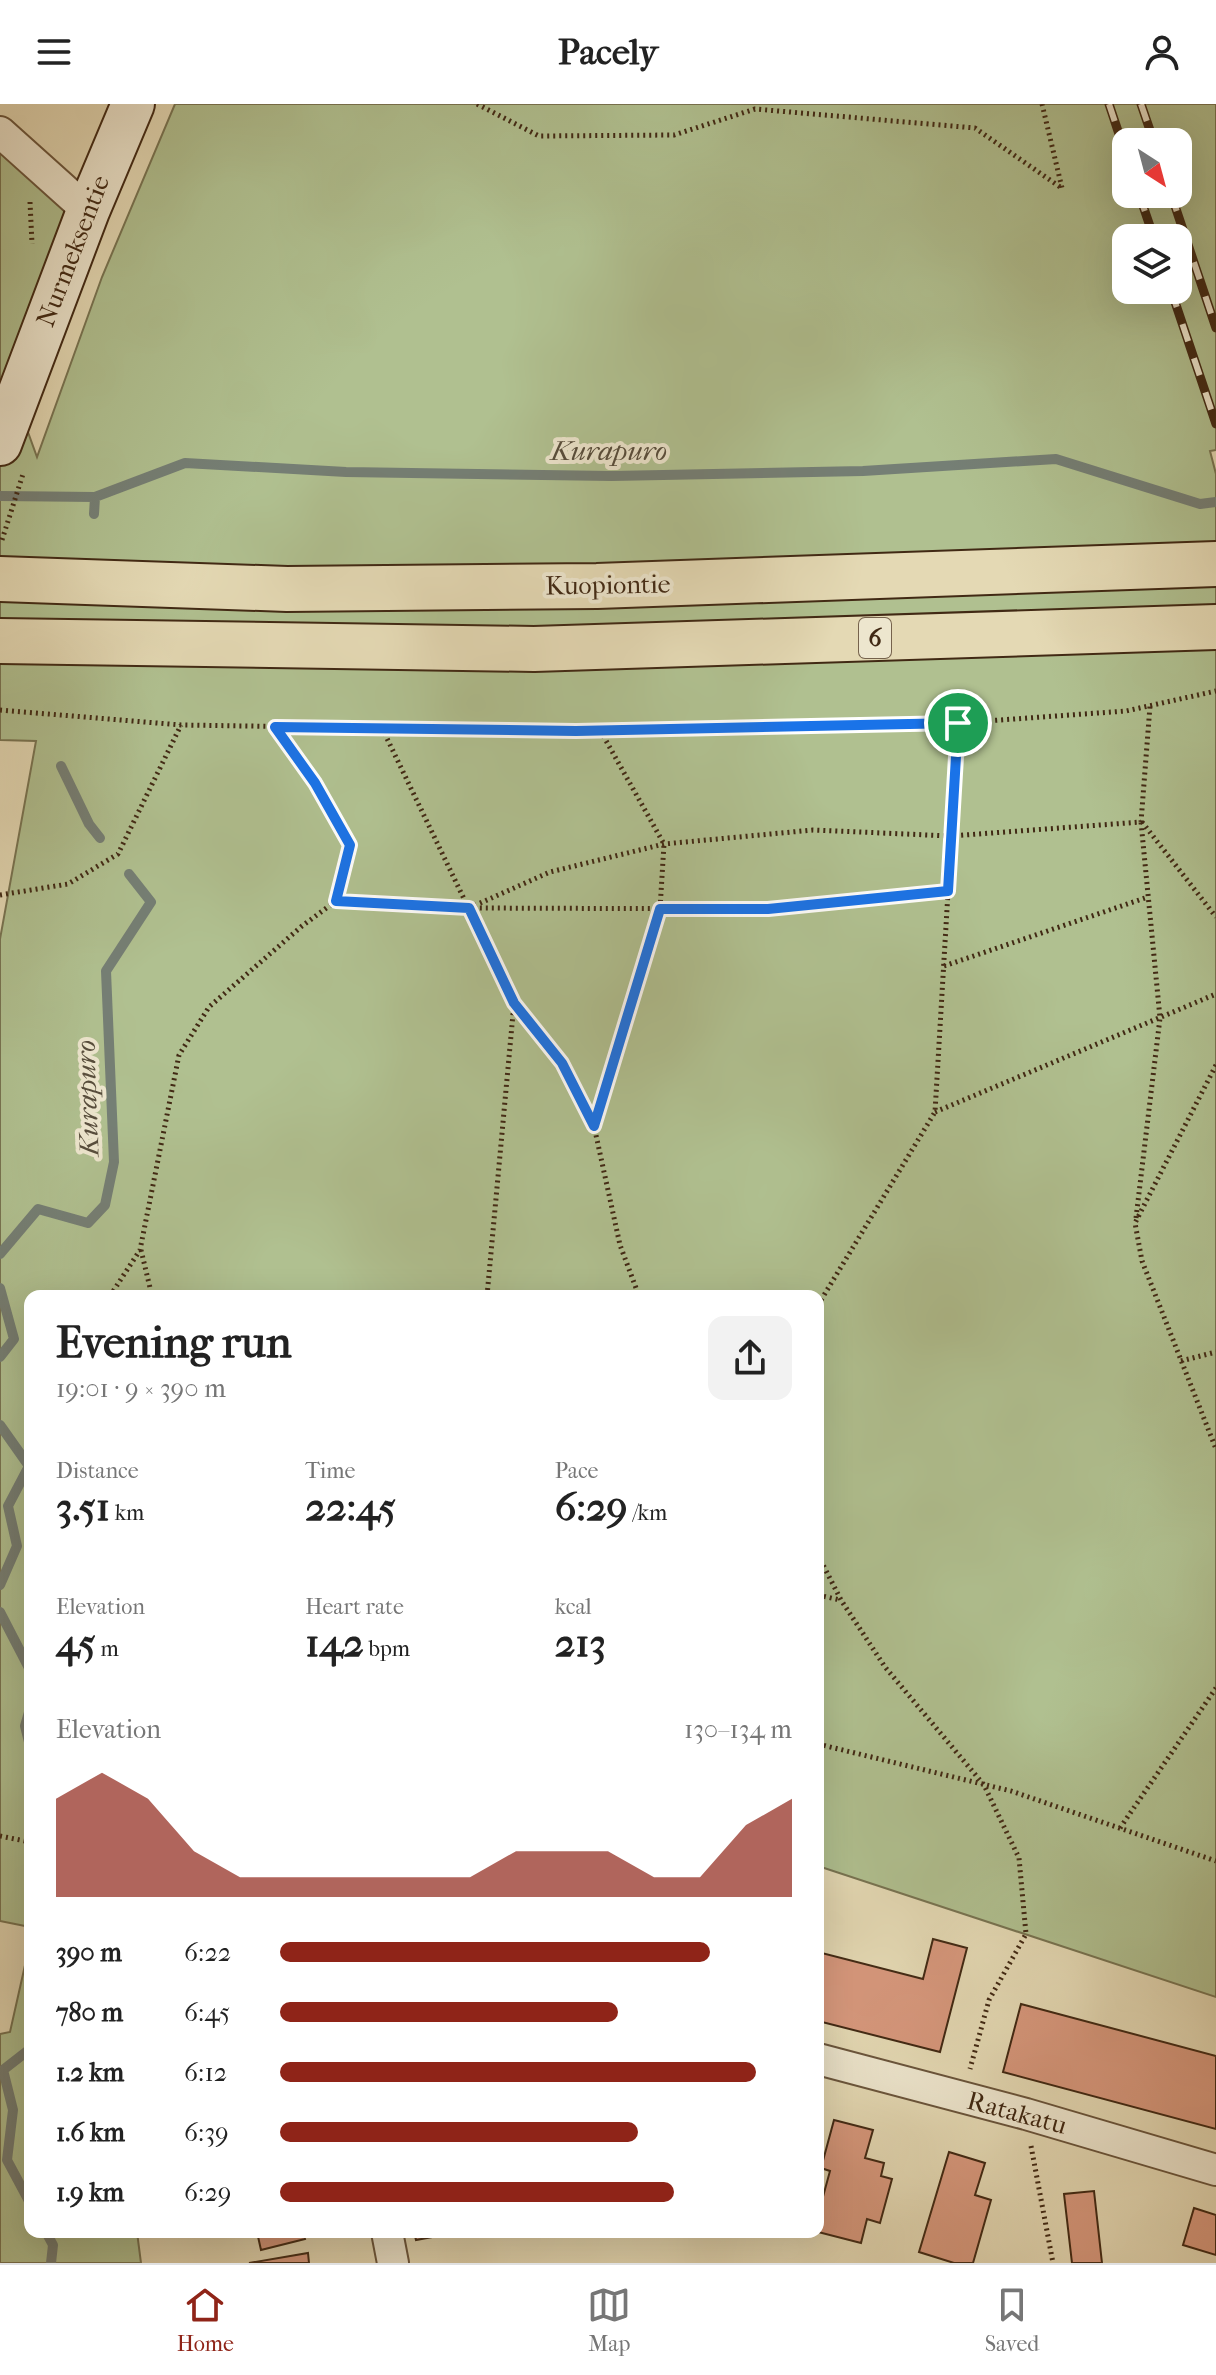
<!DOCTYPE html>
<html lang="en">
<head>
<meta charset="utf-8">
<style>
	:root { --surface:#fff; --page:#f2f2f2; --text:#222; --muted:#767676; --line:#e0e0e0; --accent:#8f2418 }
	body { margin:0; font-family:"IM FELL French Canon",serif; background:var(--page); color:var(--text); height:100vh; display:flex; flex-direction:column; font-size:30px; white-space:nowrap }
	* { box-sizing:border-box; margin:0 }
	p { font-size:26px; color:var(--muted) }
	.icon { flex:none; width:44px; height:44px; fill:none; stroke:currentColor; stroke-width:2; stroke-linecap:round; stroke-linejoin:round }
	.map { position:relative; flex:1; overflow:hidden }
	.panel { position:absolute; left:24px; top:1186px; width:800px; height:948px; display:flex; flex-direction:column; background:var(--surface); border-radius:16px; box-shadow:0 8px 32px #0002 }
	.panel>* { flex:none }
	.needle { width:52px; rotate:144deg }
	.buttons { position:absolute; left:1112px; top:24px; display:grid; gap:16px }
	.buttons a { display:grid; place-items:center; width:80px; height:80px; border-radius:16px; background:var(--surface); box-shadow:0 8px 32px #0002; font-size:40px }
	.pin { position:absolute; display:grid; place-items:center; width:68px; height:68px; color:#fff; margin:-34px; border:4px solid #fff; border-radius:50%; box-shadow:0 2px 8px #0007 }
	.round { display:grid; place-items:center; flex:none; width:84px; height:84px; border-radius:16px; background:var(--page) }
	.headline { display:flex; align-items:center; justify-content:space-between; height:136px; padding:0 32px }
	h1 { font-size:44px; font-weight:700; line-height:60px }
	.stats { display:grid; grid-template-columns:repeat(3,1fr); gap:12px; height:136px; padding:8px 32px }
	.stats div { display:grid; align-content:center }
	.stats b { font-size:40px; font-weight:700 }
	.stats small { font-size:22px; font-weight:400 }
	.stats p { font-size:22px }
	.chart { height:224px; padding:16px 32px }
	.chart p { display:flex; justify-content:space-between }
	.chart svg { width:100%; height:144px; margin-top:8px; fill:var(--accent); opacity:.7 }
	ul { padding:0 32px; list-style:none; font-size:26px }
	li { display:grid; grid-template-columns:128px 96px 1fr; align-items:center; height:60px }
	li i { height:20px; border-radius:10px; background:var(--accent) }
	header { display:flex; justify-content:space-between; align-items:center; height:104px; padding:0 32px; background:var(--surface); font-size:36px; font-weight:700 }
	.dock { display:flex; justify-content:space-around; align-items:center; height:112px; border-top:2px solid var(--line); background:var(--surface); font-size:22px; color:var(--muted) }
	.dock a { display:grid; justify-items:center; gap:4px }
	.dock .current { color:var(--accent) }
	.map>svg:first-child { display:block }
	.green { fill:#b0c090; stroke:#787452; stroke-width:2; fill-rule:evenodd }
	.lines { fill:none; stroke-linecap:round; stroke-linejoin:round }
	.stream { stroke:#757f75; stroke-width:10 }
	.building { fill:#d7987d; stroke:#412914; stroke-width:2 }
	.street-casing { stroke:#6a553c; stroke-width:34 }
	.secondary-casing { stroke:#412914; stroke-width:46 }
	.highway-casing { stroke:#412914; stroke-width:48 }
	.path { stroke:#412914; stroke-width:5; stroke-dasharray:2 4; stroke-linecap:butt }
	.street { stroke:#ede6ce; stroke-width:30 }
	.secondary { stroke:#ede6ce; stroke-width:42 }
	.highway { stroke:#e4d9b4; stroke-width:44 }
	.rail-casing { stroke:#412914; stroke-width:9 }
	.rail { stroke:#ede6ce; stroke-width:6; stroke-dasharray:18; stroke-linecap:butt }
	.route-casing { stroke:#fff; stroke-width:16 }
	.route { stroke:#1a73e8; stroke-width:10 }
	.labels { text-anchor:middle; dominant-baseline:central; stroke-width:8; stroke-linejoin:round; paint-order:stroke }
	.shield { fill:#ede6ce; stroke:#75624c; stroke-width:2 }
	.shield-label { font-size:24px; font-weight:bold; fill:#412914 }
	.street-label { font-size:26px; fill:#412914; stroke:#ede6ce }
	.water-label { font-size:28px; font-style:italic; fill:#574d3c; stroke:#ede6ce }
</style>
</head>
<body>
<header><svg class="icon" aria-label="menu" viewBox="0 0 24 24"><path d="M4 6h16M4 12h16M4 18h16"/></svg>Pacely<svg class="icon" aria-label="person" viewBox="0 0 24 24"><circle cx="12" cy="8" r="4"/><path d="M4 21q1-7 8-7t8 7"/></svg></header>
<div class="map">
<svg width="1216" height="2159" viewBox="0 0 1216 2159">
	<rect width="100%" height="100%" fill="#e4d9b4"/>
	<filter id="stains"><feTurbulence type="fractalNoise" baseFrequency=".0025" numOctaves="4"/><feColorMatrix values="0 0 0 0 .2 0 0 0 0 .09 0 0 0 0 .02 0 0 0 .5 -.17"/></filter>
	<radialGradient id="worn" r=".72"><stop offset=".6" stop-color="#630" stop-opacity="0"/><stop offset="1" stop-color="#630" stop-opacity=".3"/></radialGradient>
	<path class="green" d="M175,0H1216V346L1210,347L1216,370V1893L818,1762V1192H30V1823L0,1817V835L36,637L0,636V28L88,107L16,295L37,353L102,173ZM1126,38H1178V90H1126ZM1126,134H1178V186H1126Z
		M30,1839V2128H137L141,2159H0V1930L10,1928Z"/>
	<g class="lines">
		<path class="stream" d="M0,392L95,393L185,359L346,368L612,372L863,367L1056,355L1200,400L1216,398
			M94,410L95,393
			M61,662L89,720L100,734
			M0,1150L38,1105L88,1119L105,1101L114,1058L106,867L151,798L129,770
			M0,1184L14,1235L0,1253
			M0,1321L29,1362L8,1402L17,1442L0,1481
			M0,1508L30,1566
			M30,1605L25,1622L30,1642
			M30,1945L3,1966L13,2006L7,2056L30,2099
			M46,2128L53,2141L51,2159"/>
	</g>
	<path class="building" d="M933,1835L967,1844L940,1948L818,1917V1848L923,1875Z
		M1021,1900L1216,1952V2025L1003,1968Z
		M834,2016L873,2026L865,2054L884,2059L881,2072L892,2075L880,2119L867,2115L861,2139L818,2128V2111L830,2067L821,2064Z
		M949,2048L985,2059L975,2091L991,2096L973,2159H954L919,2148Z
		M1094,2087L1102,2159H1072L1064,2090Z
		M1194,2104L1216,2111V2151L1183,2141Z
		M257,2128H303L305,2135L261,2146Z
		M414,2128H459L416,2136Z
		M308,2149L309,2159H249Z"/>
	<g class="lines">
		<defs>
			<path id="street" d="M0,28L88,107
				M818,1955L1026,2010L1216,2066
				M387,2128L393,2159"/>
			<path id="secondary" d="M0,340L88,107L133,0"/>
			<path id="highway" d="M0,475L287,485L597,482L1216,460
				M0,537L534,545L1216,523"/>
		</defs>
		<use href="#street" class="street-casing"/>
		<use href="#secondary" class="secondary-casing"/>
		<use href="#highway" class="highway-casing"/>
		<path class="path" d="M477,0L539,32L674,31L755,5L975,24L1063,85
			M1042,0L1062,84
			M30,98L32,140
			M2,436L23,370
			M0,606L181,621L576,627L958,619L1126,607L1216,587
			M382,624L514,899L562,959L594,1022L620,1141L639,1192
			M1142,718L1216,813
			M0,791L68,780L118,750L181,621
			M336,797L469,804L768,805L948,787
			M469,804L550,768L664,740L813,726L951,732L1141,718L1150,602
			M944,862L1148,793
			M1216,961L1135,1119L1142,1157L1216,1345
			M935,1008L1216,890
			M594,1022L660,805L664,740L600,626
			M1136,1114L1160,914L1141,718
			M141,1146L152,1192
			M110,1192L140,1146L179,951L209,903L302,822L336,797L350,741L315,679L275,623
			M487,1192L514,899
			M818,1201L935,1008L958,619
			M1181,1257L1216,1248
			M818,1451L841,1496L885,1563L984,1681L1019,1754L1026,1830L989,1896L970,1965
			M818,1491L840,1496
			M818,1640L1011,1687L1216,1757
			M1120,1724L1216,1584
			M0,1732L30,1738
			M1031,2042L1053,2159"/>
		<use href="#street" class="street"/>
		<use href="#secondary" class="secondary"/>
		<use href="#highway" class="highway"/>
		<defs>
			<path id="rail" d="M1109,0L1126,51
				M1141,0L1154,38
				M1139,90L1154,134
				M1171,90L1216,224
				M1171,186L1216,320"/>
		</defs>
		<use href="#rail" class="rail-casing"/>
		<use href="#rail" class="rail"/>
	</g>
	<g class="lines">
		<defs>
			<path id="route" d="M958,619L948,787L768,805H660L594,1022L562,959L514,899L469,804L336,797L350,741L315,679L275,623L576,627Z"/>
		</defs>
		<use href="#route" class="route-casing"/>
		<use href="#route" class="route"/>
	</g>
	<g class="labels">
		<rect class="shield" x="859" y="514" width="32" height="40" rx="6"/>
		<g class="shield-label">
			<text x="875" y="534">6</text>
		</g>
		<g class="street-label">
			<text transform="translate(73 147) rotate(-69)">Nurmeksentie</text>
			<text transform="translate(608 481) rotate(-1)">Kuopiontie</text>
			<text transform="translate(1017 2009) rotate(15)">Ratakatu</text>
		</g>
		<g class="water-label">
			<text x="609" y="346">Kurapuro</text>
			<text transform="translate(87 994) rotate(-92)">Kurapuro</text>
		</g>
	</g>
	<rect width="100%" height="100%" filter="url(#stains)"/>
	<rect width="100%" height="100%" fill="url(#worn)"/>
</svg>
<div class="buttons">
<a><svg class="needle" viewBox="-14 -14 28 28"><path d="M0-13l5 13h-10z" fill="#e53935"/><path d="M0 13l5-13h-10z" fill="#767676"/></svg></a>
<a><svg class="icon" aria-label="layers" viewBox="0 0 24 24"><path d="M12 4l9 5-9 5-9-5zM3 14l9 5 9-5"/></svg></a>
</div>
<div class="pin" style="left:958px;top:619px;background:#1e9e55"><svg class="icon" aria-label="arrive" viewBox="0 0 24 24"><path d="M6 21V4h12l-3 4 3 4H6"/></svg></div>
<section class="panel">
<div class="headline"><div><h1>Evening run</h1><p>19:01 · 9 × 390 m</p></div><a class="round"><svg class="icon" aria-label="share" viewBox="0 0 24 24"><path d="M12 15V3M7 8l5-5 5 5M5 13v7h14v-7"/></svg></a></div>
<div class="stats">
<div><p>Distance</p><b>3.51<small> km</small></b></div>
<div><p>Time</p><b>22:45</b></div>
<div><p>Pace</p><b>6:29<small> /km</small></b></div>
</div>
<div class="stats">
<div><p>Elevation</p><b>45<small> m</small></b></div>
<div><p>Heart rate</p><b>142<small> bpm</small></b></div>
<div><p>kcal</p><b>213</b></div>
</div>
<div class="chart"><p><span>Elevation</span>130–134 m</p>
<svg viewBox="0 0 160 44" preserveAspectRatio="none"><path d="M0 44V14L10 6L20 14L30 30L40 38L50 38L60 38L70 38L80 38L90 38L100 30L110 30L120 30L130 38L140 38L150 22L160 14V44z"/></svg>
</div>
<ul>
<li><b>390 m</b>6:22<i style="width:84%"></i></li>
<li><b>780 m</b>6:45<i style="width:66%"></i></li>
<li><b>1.2 km</b>6:12<i style="width:93%"></i></li>
<li><b>1.6 km</b>6:39<i style="width:70%"></i></li>
<li><b>1.9 km</b>6:29<i style="width:77%"></i></li>
</ul>
</section>
</div>
<nav class="dock">
<a class="current"><svg class="icon" aria-label="home" viewBox="0 0 24 24"><path d="M3 11l9-7 9 7M6 9v11h12V9"/></svg>Home</a>
<a><svg class="icon" aria-label="map" viewBox="0 0 24 24"><path d="M3 6l6-2 6 2 6-2v14l-6 2-6-2-6 2zM9 4v14M15 6v14"/></svg>Map</a>
<a><svg class="icon" aria-label="saved" viewBox="0 0 24 24"><path d="M7 4h10v16l-5-4-5 4z"/></svg>Saved</a>
</nav>
</body>
</html>
